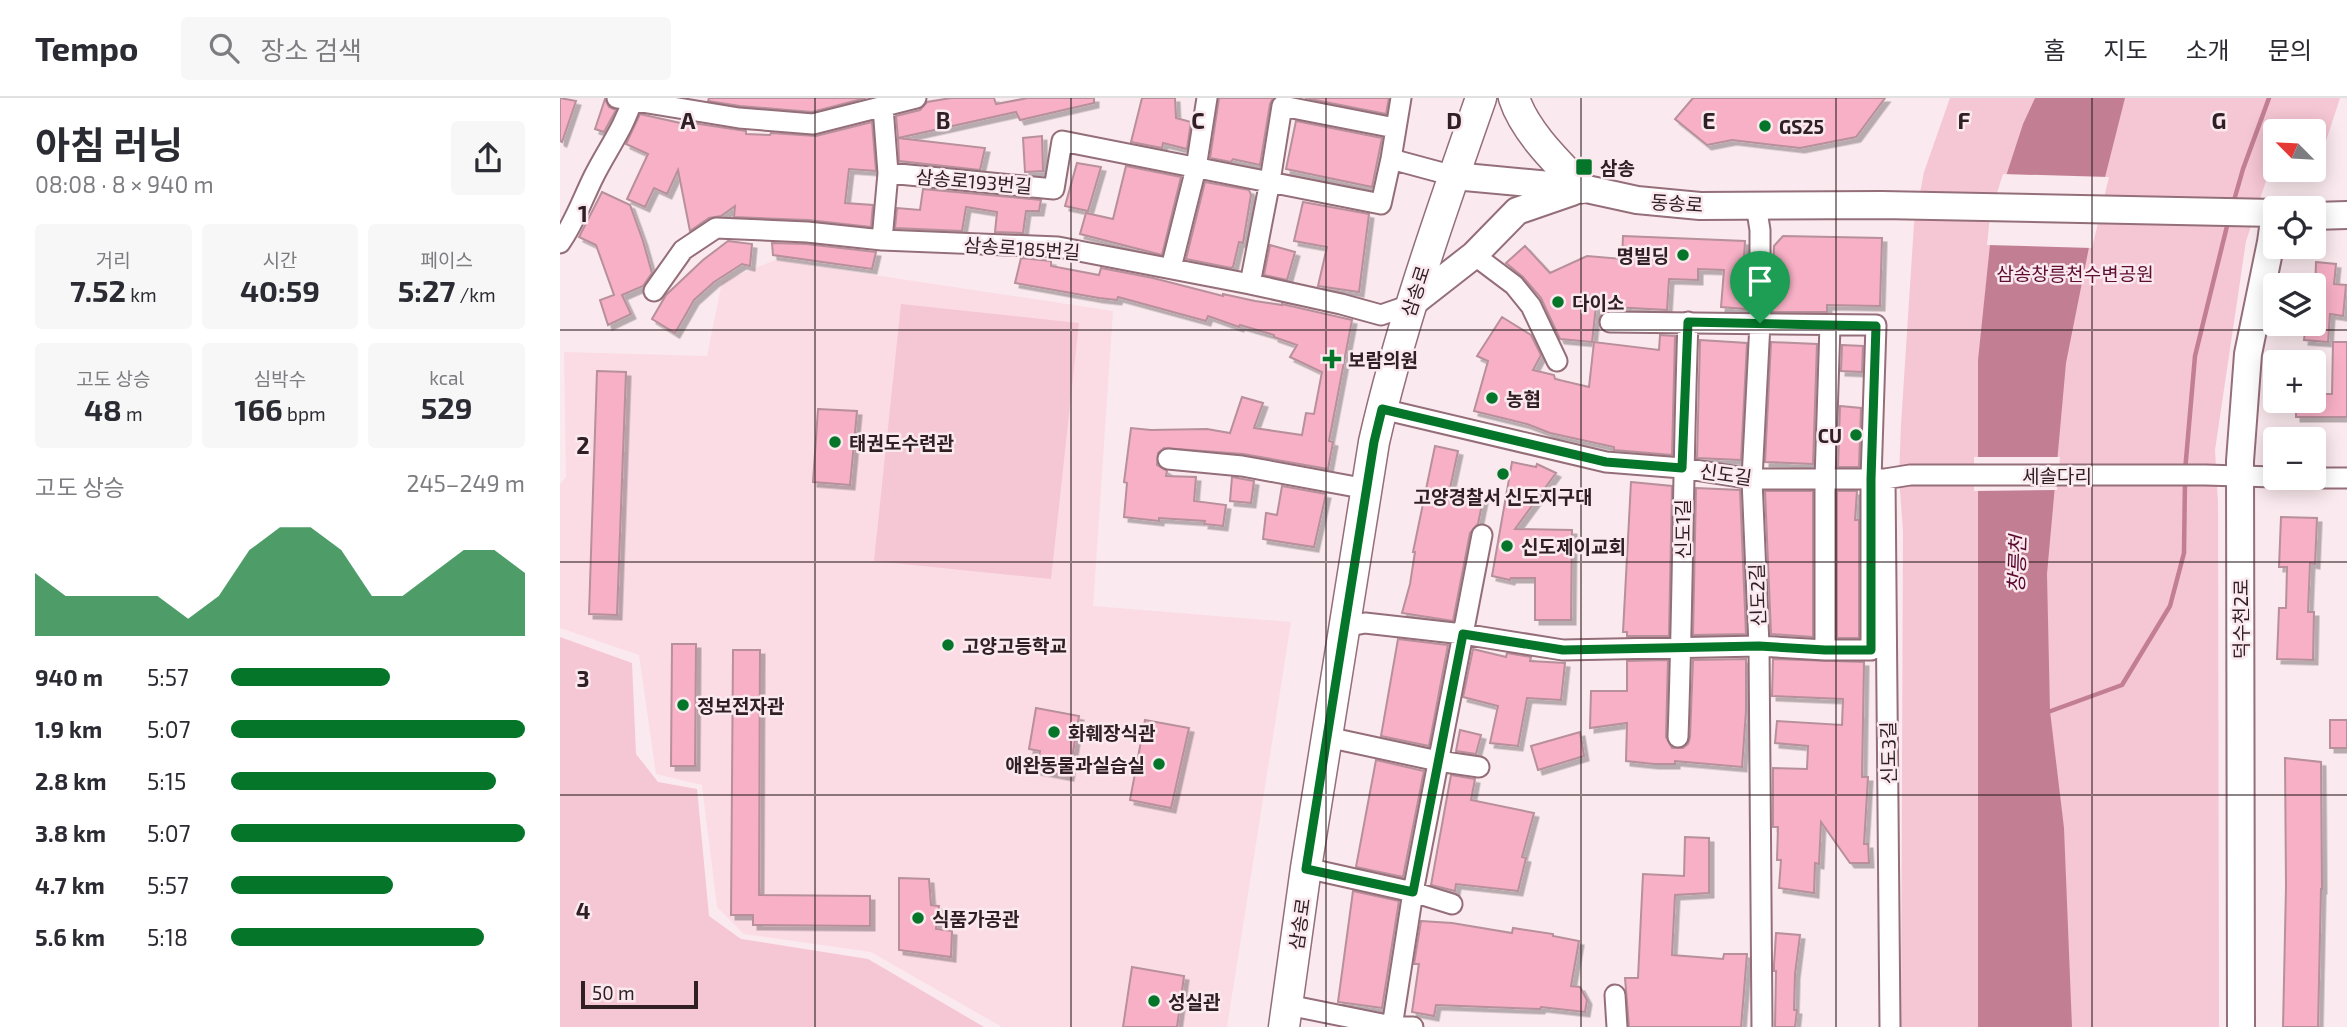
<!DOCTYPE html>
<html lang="ko">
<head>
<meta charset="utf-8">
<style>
	:root { --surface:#fff; --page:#f7f7f7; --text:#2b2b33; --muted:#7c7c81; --line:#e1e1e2; --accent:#047529 }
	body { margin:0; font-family:"Exo 2","Noto Sans KR",sans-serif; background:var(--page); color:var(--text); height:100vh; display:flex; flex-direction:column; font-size:26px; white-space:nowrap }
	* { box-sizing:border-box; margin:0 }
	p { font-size:23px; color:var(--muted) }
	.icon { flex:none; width:38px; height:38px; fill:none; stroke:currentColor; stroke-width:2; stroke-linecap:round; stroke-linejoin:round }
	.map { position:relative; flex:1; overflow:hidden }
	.drawer { display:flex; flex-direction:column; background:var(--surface); width:560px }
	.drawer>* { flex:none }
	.needle { width:46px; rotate:294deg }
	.tools { position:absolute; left:1703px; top:21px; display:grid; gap:14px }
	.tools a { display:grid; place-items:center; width:63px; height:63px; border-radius:7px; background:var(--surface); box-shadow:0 4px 18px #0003; font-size:35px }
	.scale { position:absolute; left:21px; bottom:18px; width:117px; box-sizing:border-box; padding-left:7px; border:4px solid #302025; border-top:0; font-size:19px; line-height:24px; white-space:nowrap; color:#302025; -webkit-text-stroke:5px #fae9ee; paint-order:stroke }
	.pin { position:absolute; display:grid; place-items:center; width:60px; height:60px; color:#fff; margin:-72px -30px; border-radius:50% 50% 50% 0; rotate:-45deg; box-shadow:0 0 7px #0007 }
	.pin .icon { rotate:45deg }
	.round { display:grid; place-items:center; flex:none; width:74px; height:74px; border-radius:7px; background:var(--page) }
	.head { display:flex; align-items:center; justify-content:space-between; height:119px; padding:0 35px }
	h1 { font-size:38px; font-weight:700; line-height:52px }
	.metrics { display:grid; grid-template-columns:repeat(3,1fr); gap:10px; height:119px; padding:7px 35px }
	.metrics div { display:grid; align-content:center; border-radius:7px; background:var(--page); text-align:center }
	.metrics b { font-size:30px; font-weight:700 }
	.metrics small { font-size:19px; font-weight:400 }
	.metrics p { font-size:19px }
	.chart { height:196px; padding:14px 35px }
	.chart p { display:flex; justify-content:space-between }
	.chart svg { width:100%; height:126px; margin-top:7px; fill:var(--accent); opacity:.7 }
	ul { padding:0 35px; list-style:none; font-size:23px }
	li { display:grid; grid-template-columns:112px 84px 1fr; align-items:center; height:52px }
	li i { height:18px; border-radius:9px; background:var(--accent) }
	header { display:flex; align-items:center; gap:42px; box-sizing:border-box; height:98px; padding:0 35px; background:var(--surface); border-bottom:2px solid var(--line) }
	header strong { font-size:33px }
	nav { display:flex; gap:38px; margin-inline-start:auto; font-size:24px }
	.search { width:490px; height:63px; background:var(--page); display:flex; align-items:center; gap:18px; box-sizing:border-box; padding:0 24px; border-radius:7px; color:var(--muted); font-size:26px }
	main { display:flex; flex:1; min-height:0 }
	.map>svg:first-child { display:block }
	.built { fill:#fbdce5 }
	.green { fill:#f5c6d3; fill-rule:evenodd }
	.water { fill:#c27f93 }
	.pier { fill:#fae9ee }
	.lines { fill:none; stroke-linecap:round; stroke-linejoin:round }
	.stream { stroke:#c27f93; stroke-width:4.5 }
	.building { fill:#f7b0c5; stroke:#b7909b; stroke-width:2; filter:url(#shadow) }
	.street-casing { stroke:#946e79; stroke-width:23 }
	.secondary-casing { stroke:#946e79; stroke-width:30 }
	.primary-casing { stroke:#946e79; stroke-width:33 }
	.street { stroke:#fff; stroke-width:19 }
	.secondary { stroke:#fff; stroke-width:26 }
	.primary { stroke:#fff; stroke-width:30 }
	.route-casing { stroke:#fff; stroke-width:14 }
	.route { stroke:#047529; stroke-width:9 }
	.grid { fill:none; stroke:#302025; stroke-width:2; stroke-opacity:0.55 }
	.poi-dot { fill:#047529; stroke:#fae9ee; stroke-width:2.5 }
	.labels { text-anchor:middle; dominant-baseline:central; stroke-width:5; stroke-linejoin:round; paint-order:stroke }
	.poi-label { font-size:19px; font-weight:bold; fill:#302025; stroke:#fae9ee; text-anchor:start }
	.street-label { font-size:19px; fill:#302025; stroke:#fae9ee }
	.park-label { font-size:19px; fill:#5f0e32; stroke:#fae9ee }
	.water-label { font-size:21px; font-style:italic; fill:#5b082e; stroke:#fae9ee }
	.grid-label { font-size:23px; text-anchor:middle; font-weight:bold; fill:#302025; stroke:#fae9ee; stroke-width:5; stroke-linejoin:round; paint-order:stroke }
</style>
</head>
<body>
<header>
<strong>Tempo</strong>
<div class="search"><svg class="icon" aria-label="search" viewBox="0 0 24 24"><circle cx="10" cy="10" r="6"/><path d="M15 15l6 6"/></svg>장소 검색</div>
<nav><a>홈</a><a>지도</a><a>소개</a><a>문의</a></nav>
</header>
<main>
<section class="drawer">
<div class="head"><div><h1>아침 러닝</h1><p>08:08 · 8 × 940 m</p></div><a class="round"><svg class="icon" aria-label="share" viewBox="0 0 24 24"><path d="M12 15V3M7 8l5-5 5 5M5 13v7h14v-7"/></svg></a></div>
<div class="metrics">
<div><p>거리</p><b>7.52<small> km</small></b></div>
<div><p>시간</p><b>40:59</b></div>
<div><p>페이스</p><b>5:27<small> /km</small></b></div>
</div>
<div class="metrics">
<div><p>고도 상승</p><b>48<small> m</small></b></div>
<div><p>심박수</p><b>166<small> bpm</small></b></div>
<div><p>kcal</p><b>529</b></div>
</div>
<div class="chart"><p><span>고도 상승</span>245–249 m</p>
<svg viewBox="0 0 160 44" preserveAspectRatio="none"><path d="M0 44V22L10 30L20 30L30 30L40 30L50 38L60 30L70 14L80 6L90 6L100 14L110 30L120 30L130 22L140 14L150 14L160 22V44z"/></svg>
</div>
<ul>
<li><b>940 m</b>5:57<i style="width:54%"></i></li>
<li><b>1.9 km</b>5:07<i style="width:100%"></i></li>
<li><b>2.8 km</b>5:15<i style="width:90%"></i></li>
<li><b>3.8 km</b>5:07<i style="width:100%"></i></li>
<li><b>4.7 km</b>5:57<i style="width:55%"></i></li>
<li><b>5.6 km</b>5:18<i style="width:86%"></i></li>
</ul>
</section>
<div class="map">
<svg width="1787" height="929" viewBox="0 0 1787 929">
	<defs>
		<filter id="shadow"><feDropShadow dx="4.5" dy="4.5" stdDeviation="0" flood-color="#0004"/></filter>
	</defs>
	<rect width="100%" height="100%" fill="#fae9ee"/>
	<path class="built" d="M215,162L553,213L533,508L731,524L667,929H442L311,854L184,836L157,809L142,687L96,676L79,557L0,530V386L6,379L4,254L147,258L162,184Z"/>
	<path class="green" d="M1390,0H1780L1754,80L1708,77L1686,143L1655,352L1658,405L1659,929H1341L1343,433L1339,379L1341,327L1354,126L1364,74ZM1715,33H1754V72H1715Z
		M341,206L519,225L491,481L314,463Z
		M0,539L72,565L76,656L98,684L137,691L149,818L181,841L308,861L424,929H0Z"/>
	<path class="water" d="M1475,0H1565L1535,119L1506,265L1487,476L1490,613L1504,730L1512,929H1418V262L1433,118L1463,26Z"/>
	<path class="pier" d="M1443,76L1549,79L1532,150L1427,147L1430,117Z
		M1414,359H1500L1497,392L1414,393Z"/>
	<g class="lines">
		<path class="stream" d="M1673,106L1683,71L1709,0
			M1625,373L1635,258L1668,124
			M1488,614L1562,587L1610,508L1624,455L1625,382"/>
	</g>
	<path class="building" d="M0,0L16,3L2,44L0,43Z
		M149,0H306L252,14L180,8L148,3Z
		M391,0H434L436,6L468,0H534V5L460,22L456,14L338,40L336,18L360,12L367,4Z
		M582,0H615L616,20L631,24L627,51L603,45L602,50L571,44Z
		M659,0H713L710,6L700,67L673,61L671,64L650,60Z
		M745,0H829L826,16Z
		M1133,0H1325L1296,39L1240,50L1172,42L1147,47L1115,21Z
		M45,1L49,9L56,12L44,34L35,31Z
		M80,16L125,26L126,24L186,33V36L210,37L211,35L256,38L312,24L316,73L289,71L285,105L313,107L311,129L248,122L174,119L175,108L161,118L149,120L130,133L118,72L107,96L94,90L85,109L67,101L88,56L66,46Z
		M736,23L822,40L812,89L726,71Z
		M482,38L483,73L465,74L463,40Z
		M338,40L425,50L420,72L339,63Z
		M517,65L541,69L528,113L505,108Z
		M566,68L621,79L602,157L520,136L526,115L553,121Z
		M645,84L689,92L691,97L683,145L679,144L673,169L671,170L626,161Z
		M363,91L481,102L479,113H466L463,135L435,134L437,114L406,109L402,133L335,130L337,110L360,112Z
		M42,94L70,107L83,143L92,175L83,188L62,197L71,216L48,227L40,202L54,197L36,147L19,139Z
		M743,104L809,116L799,194L758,188L767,149L734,143Z
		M1063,138L1185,143L1183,178L1188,179L1186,211L1161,209L1164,172L1138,171V182L1109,181L1107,212L1036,208L1032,244L1000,241L981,200L963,179L946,165L965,148L990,175L1027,158L1062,161Z
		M1223,138L1322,140L1320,208L1267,207V214H1212L1214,148Z
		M168,143L192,146L190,168L182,166L154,184L134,202L115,235L92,221L106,197L143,162Z
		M212,145L246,146L316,154L312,171L213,157Z
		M710,147L735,154L727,182L704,177Z
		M461,160L491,163V168L539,177L541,170L593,180L663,198V196L695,203L722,207V206L792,222L769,343L773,344L768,371L683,356L604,350L598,355L597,367L607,373L606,378L636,379L634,403L666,407L663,428L644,426L645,423L599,420V423L564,419L567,385L564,384L571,330L591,332L647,331L670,335L682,299L703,305L694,330L742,337L746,315L754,316L762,274L730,259L737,247L714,239V237L680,227L679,229L648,218L646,223L558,199L557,202L539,200L455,185Z
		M1756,164L1776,166L1774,186L1786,187L1783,218L1770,216L1768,244L1744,242L1746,226H1754Z
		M942,219L971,237L981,257L973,272L994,277L995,281L1029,289L1034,244L1099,252L1100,237L1115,238L1112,357L1054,352V349L990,335L967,326L914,313L928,263L917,258Z
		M1140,242L1187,245L1181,362L1137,360Z
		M1211,244L1257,246L1253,366L1205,364Z
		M1773,244H1787V319H1736V303H1754V296H1772Z
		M1282,247L1303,248L1302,274L1281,273Z
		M37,273L66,274L57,517L29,516Z
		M1280,308L1301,310L1299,369H1278Z
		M258,311L297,313L290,387L253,384Z
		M875,348L898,353L889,395L923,401L918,426L910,435L893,523L842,515L850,486L855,454H853Z
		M952,364L976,369L977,366L996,375L955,431L1012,432L1011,522H975V480H951L950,482L932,478Z
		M672,379L694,383L691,405L670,403Z
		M1071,384L1112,388L1109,538H1067V534H1063Z
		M722,388L766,396L754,449L703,441L706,415L717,417Z
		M1136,390L1180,392L1186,536L1133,537Z
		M1205,393H1253V539L1211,536Z
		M1277,393H1297L1295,422H1299V540H1277Z
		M1721,419L1757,420L1755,466L1750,465L1748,514H1754L1753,562L1717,561L1719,510H1726L1727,469H1719Z
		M838,541L888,547L869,648L821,638Z
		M112,546H136L135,668H111Z
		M913,551L946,559L947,555L971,559L970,563L1005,565L1001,602L967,600L958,648L930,645L938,608L903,599Z
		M173,552H200L199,797L310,798V828L193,827V817H171Z
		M1186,561V613L1182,669L1115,663V666H1094L1066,663L1067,625L1030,630L1031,593H1067V563L1108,562L1106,639L1112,650H1123L1128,646L1130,639L1133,562Z
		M1213,561L1304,564L1302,679H1308L1304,746H1308L1309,765H1290L1261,724L1259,766L1255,765L1254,795L1219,790L1221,762H1217L1218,729H1213V670L1247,671L1248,648L1215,645L1217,623L1282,627L1283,601L1212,598Z
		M476,610L519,618L509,678L476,672L480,653L469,651Z
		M585,622L629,630L611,710L570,702Z
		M1770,622H1787V650H1770Z
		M900,632L921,637L916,656L896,653Z
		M1020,634L1024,658L978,672L971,648Z
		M1725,660L1761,664L1762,791H1761L1758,929H1723L1726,788Z
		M816,662L864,673L843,779L796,769Z
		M891,677L915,681L911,702L974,715L962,759L966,760L958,793L896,786L895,793L871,787Z
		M1125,739L1149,740V795L1115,797L1112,857L1163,861L1164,856H1187L1181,929H1069L1065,880H1078L1083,776L1124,778Z
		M339,780L369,781L371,807L379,808L376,831L392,833L391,859L339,852Z
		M793,793L839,803L822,910L778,904Z
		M861,823L892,825L952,835L953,830L993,836V838L1019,843L1011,888L1020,889L1027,902L1025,914L981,909L980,911L876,907L874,918L852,914L859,866H854Z
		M1216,835L1240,837L1235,876L1234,912H1237L1235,929H1215L1216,873H1214V867Z
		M572,869L624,878L617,929H563Z"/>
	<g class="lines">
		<defs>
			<path id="street" d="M57,0L179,20L253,26L356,0
				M841,0L831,61L894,78
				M328,75L494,91L502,43L821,106L831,61
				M1196,107L1200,132V225L1192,381L1199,548L1202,929
				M322,142L328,75L323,9
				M0,145C15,124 23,100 34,78C47,52 65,28 73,0
				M914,157L954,187L971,208L997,263
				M611,170L636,70L647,0
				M690,186L710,83L722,8L835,30
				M94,193L123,152L156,130L247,134L322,142L498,149L690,186L781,206L821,217L850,207
				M822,311L1046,364L1122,370L1192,381H1325L1350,377H1645L1715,379
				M608,361L682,368L807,391
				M1754,380H1787
				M1325,381L1330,929
				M922,437L903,536L1003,552L1199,548L1265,552H1311V381L1316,227L1050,224
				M784,529L805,525L903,536L853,794L832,929
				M1265,552V381L1270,227
				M767,639L878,663L919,669
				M1118,639C1123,500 1123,362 1128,224
				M746,770L853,794L892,806
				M1055,897L1057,929
				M728,907L832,928L853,929"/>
			<path id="secondary" d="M894,78L1022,90L1077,102L1140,108L1322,107L1715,115
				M1754,118L1787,117
				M850,207L914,157L957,113L1012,94
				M1681,929L1680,363L1688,256L1711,144L1715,115"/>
			<path id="primary" d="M954,0C965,34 998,65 1022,90
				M724,929L746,770L814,344C841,226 881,115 921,0"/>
		</defs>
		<use href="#street" class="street-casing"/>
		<use href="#secondary" class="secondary-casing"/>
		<use href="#primary" class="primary-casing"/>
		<use href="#street" class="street"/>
		<use href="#secondary" class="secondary"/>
		<use href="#primary" class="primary"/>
	</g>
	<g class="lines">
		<defs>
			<path id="route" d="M1128,224L1316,228L1311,381V552H1265L1199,548L1003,552L903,536L853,794L746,771L814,344L822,311L1046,364L1122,370Z"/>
		</defs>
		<use href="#route" class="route-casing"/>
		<use href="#route" class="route"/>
	</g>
	<path class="grid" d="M255,0V929M511,0V929M766,0V929M1021,0V929M1276,0V929M1532,0V929M0,232H1787M0,464H1787M0,697H1787"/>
	<g class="poi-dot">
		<circle cx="1205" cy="28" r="7"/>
		<rect x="1015" y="60" width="18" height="18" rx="3.5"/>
		<circle cx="1123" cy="157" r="7"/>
		<circle cx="998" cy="204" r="7"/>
		<path d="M768.5 250.5h7v7h7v7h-7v7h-7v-7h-7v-7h7z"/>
		<circle cx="932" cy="300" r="7"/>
		<circle cx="1296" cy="337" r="7"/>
		<circle cx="275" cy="344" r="7"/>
		<circle cx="943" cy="376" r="7"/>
		<circle cx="947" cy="448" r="7"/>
		<circle cx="388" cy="547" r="7"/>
		<circle cx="123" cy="607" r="7"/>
		<circle cx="494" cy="634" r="7"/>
		<circle cx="599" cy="666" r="7"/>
		<circle cx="358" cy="820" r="7"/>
		<circle cx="594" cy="903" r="7"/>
	</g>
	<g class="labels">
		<g class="poi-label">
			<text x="1219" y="28">GS25</text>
			<text x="1040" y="69">삼송</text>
			<text x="1109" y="157" text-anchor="end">명빌딩</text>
			<text x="1012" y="204">다이소</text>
			<text x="788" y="261">보람의원</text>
			<text x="946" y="300">농협</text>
			<text x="1282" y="337" text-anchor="end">CU</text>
			<text x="289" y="344">태권도수련관</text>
			<text x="943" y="398" text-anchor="middle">고양경찰서 신도지구대</text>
			<text x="961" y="448">신도제이교회</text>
			<text x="402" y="547">고양고등학교</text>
			<text x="137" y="607">정보전자관</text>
			<text x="508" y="634">화훼장식관</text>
			<text x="585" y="666" text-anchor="end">애완동물과실습실</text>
			<text x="372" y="820">식품가공관</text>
			<text x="608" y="903">성실관</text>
		</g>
		<g class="street-label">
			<text transform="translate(414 83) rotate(5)">삼송로193번길</text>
			<text transform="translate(1117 105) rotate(4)">동송로</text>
			<text transform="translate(462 150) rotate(4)">삼송로185번길</text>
			<text transform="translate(855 193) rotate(-72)">삼송로</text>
			<text transform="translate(1166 376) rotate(8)">신도길</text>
			<text x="1497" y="377">세솔다리</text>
			<text transform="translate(1122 431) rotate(-90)">신도1길</text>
			<text transform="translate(1197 497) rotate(-92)">신도2길</text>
			<text transform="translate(1680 521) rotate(-90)">덕수천2로</text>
			<text transform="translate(1328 655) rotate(-91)">신도3길</text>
			<text transform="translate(739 826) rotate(-82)">삼송로</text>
		</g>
		<g class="park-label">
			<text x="1515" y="175">삼송창릉천수변공원</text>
		</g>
		<g class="water-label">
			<text transform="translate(1456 466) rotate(-88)">창릉천</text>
		</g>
	</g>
	<g class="grid-label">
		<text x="128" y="31">A</text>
		<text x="383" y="31">B</text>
		<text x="638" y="31">C</text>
		<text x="894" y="31">D</text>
		<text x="1149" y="31">E</text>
		<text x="1404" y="31">F</text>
		<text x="1659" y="31">G</text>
		<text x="23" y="124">1</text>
		<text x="23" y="356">2</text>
		<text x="23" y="589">3</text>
		<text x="23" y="821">4</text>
	</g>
</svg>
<div class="tools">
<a><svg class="needle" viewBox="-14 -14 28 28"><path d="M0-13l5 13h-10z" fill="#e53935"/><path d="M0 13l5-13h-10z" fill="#7c7c81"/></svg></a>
<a><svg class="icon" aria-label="locate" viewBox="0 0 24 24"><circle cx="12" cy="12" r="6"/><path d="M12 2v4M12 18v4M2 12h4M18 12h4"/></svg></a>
<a><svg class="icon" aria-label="layers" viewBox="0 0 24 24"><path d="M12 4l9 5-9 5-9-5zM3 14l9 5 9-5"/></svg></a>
<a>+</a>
<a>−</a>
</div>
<div class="scale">50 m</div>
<div class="pin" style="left:1200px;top:225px;background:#1e9e55"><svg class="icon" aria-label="arrive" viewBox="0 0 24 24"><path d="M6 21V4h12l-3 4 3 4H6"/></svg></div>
</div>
</main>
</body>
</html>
